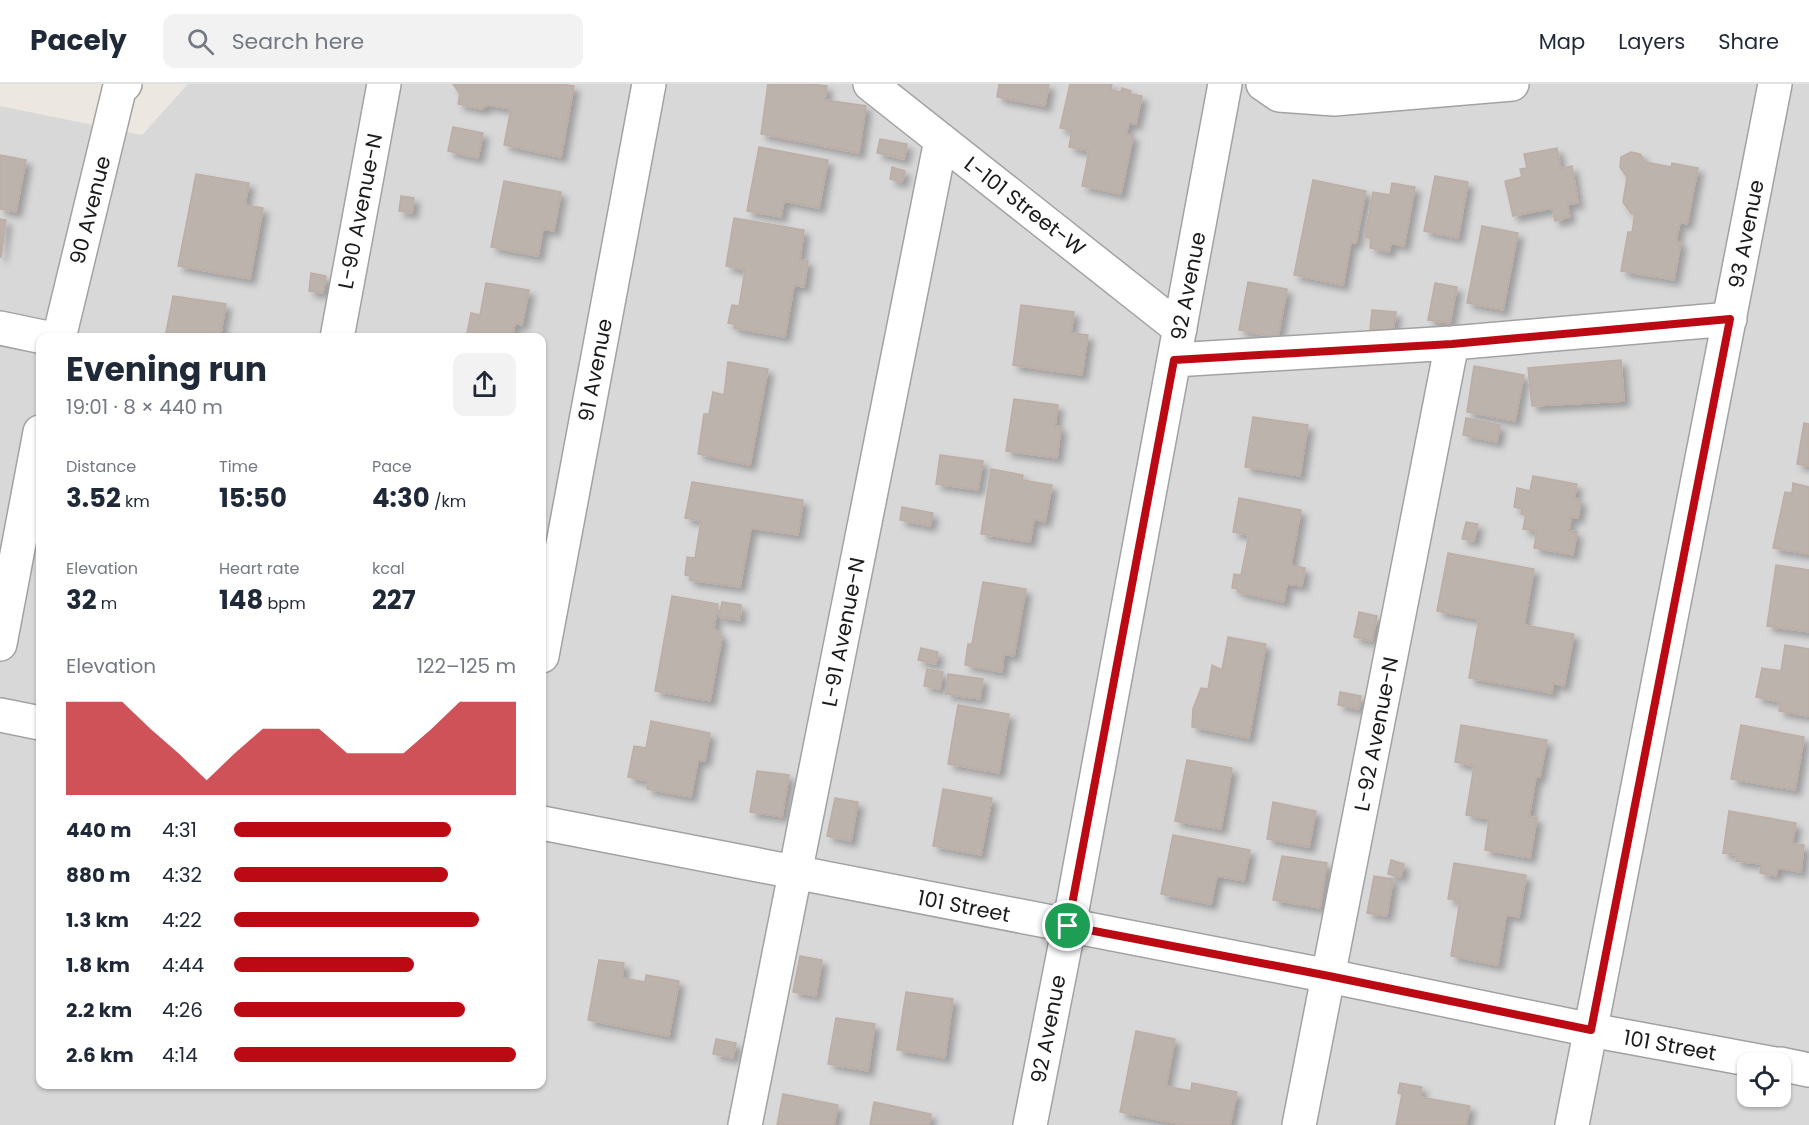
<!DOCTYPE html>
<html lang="en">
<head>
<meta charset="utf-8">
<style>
	:root { --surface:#fff; --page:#f2f2f3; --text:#1f2937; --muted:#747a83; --line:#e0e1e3; --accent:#bc0a14 }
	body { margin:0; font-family:Poppins,sans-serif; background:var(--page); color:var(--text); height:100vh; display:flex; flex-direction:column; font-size:22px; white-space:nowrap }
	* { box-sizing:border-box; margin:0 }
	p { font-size:20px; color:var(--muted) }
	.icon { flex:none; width:33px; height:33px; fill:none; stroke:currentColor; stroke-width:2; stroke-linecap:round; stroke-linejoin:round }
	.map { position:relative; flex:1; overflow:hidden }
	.panel { position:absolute; left:36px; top:249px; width:510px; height:756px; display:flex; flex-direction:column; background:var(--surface); border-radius:12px; box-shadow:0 2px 4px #0004 }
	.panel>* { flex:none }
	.fabs { position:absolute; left:1737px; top:969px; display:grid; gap:12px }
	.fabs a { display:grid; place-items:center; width:54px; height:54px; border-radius:12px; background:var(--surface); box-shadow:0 2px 4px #0004; font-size:30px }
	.pin { position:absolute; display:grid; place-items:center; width:51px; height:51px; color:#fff; margin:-26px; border:3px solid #fff; border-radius:50%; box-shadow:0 2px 6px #0007 }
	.round { display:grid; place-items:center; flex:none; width:63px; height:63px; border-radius:12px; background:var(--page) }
	.overview { display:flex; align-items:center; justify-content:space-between; height:102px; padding:0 30px }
	h1 { font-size:33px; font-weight:700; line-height:45px }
	.stats { display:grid; grid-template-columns:repeat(3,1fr); gap:9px; height:102px; padding:6px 30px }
	.stats div { display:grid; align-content:center }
	.stats b { font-size:26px; font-weight:700 }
	.stats small { font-size:16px; font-weight:400 }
	.stats p { font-size:16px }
	.chart { height:168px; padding:12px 30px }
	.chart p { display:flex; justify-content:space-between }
	.chart svg { width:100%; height:108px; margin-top:6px; fill:var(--accent); opacity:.7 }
	ul { padding:0 30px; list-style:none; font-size:20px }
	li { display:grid; grid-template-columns:96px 72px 1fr; align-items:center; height:45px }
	li i { height:15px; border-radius:8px; background:var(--accent) }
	header { display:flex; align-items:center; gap:36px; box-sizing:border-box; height:84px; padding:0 30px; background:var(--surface); border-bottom:2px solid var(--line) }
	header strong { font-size:28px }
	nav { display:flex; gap:33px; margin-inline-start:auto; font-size:21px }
	.search { width:420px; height:54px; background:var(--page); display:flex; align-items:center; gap:15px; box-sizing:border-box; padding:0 21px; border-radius:12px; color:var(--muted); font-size:22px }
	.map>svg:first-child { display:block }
	.residential { fill:#d9d8d8; fill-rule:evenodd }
	.building { fill:#bcb3ad; stroke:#bdada4; stroke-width:1.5; filter:url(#shadow) }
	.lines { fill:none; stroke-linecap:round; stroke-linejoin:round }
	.minor-casing { stroke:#a2a2a2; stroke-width:36 }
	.minor { stroke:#fff; stroke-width:33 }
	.route-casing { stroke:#fff; stroke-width:12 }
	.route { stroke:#bc0a14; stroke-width:8 }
	.labels { text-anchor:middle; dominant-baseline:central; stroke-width:6; stroke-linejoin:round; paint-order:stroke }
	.street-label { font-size:21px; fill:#1b1b1b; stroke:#fff }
</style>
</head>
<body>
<header>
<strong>Pacely</strong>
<div class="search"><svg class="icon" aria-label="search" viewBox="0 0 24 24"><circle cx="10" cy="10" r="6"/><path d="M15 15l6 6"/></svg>Search here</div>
<nav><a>Map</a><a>Layers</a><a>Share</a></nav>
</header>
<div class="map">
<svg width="1809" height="1041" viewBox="0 0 1809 1041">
	<defs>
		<filter id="shadow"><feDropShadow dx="5.5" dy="5.5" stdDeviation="3" flood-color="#0004"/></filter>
	</defs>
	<rect width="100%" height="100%" fill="#ece7e0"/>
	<path class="residential" d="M188,0H1809V1041H0V22L142,51ZM40,254H542V1000H40ZM1748,980H1780V1012H1748Z"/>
	<path class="building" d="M453,0H560L574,2L561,73L504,61L511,25L488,21L481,25L458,20L460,10Z
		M768,0H810L827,2L825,16L866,22L859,69L761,50Z
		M999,0H1049L1045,22L997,13Z
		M1070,0H1112L1111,6L1121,8L1122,4L1131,7L1130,10L1142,12L1136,40L1129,39L1126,50L1133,52L1121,110L1082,102L1089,67L1069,63L1072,46L1060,44Z
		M453,43L483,49L478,74L448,67Z
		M880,55L907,60L904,75L877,69Z
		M759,63L828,76L819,124L784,117L781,133L747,127Z
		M1557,64L1561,85L1572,82L1578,119L1567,120L1570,133L1555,137L1552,124L1513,132L1505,97L1522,93L1520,85L1527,84L1524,70Z
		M1631,68L1640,70L1645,78L1671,83L1672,79L1698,84L1687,140L1680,138L1676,158H1681L1674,196L1621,187L1628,148H1632L1635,130L1631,129L1623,118L1627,93L1620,83L1621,73Z
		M0,71L26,76L16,128L0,125Z
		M892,83L905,87L902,98L890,95Z
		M196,90L249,99L245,121L263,124L250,195L178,182Z
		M1435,92L1468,98L1458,154L1424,147Z
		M1313,96L1366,107L1356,159L1351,158L1343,201L1294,191Z
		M504,97L561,108L554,147L543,145L538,172L491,163Z
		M1392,99L1415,103L1404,162L1391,159L1389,168L1370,164L1371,154L1365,153L1373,108L1390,111Z
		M401,112L414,114L412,129L399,127Z
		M734,134L804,146L800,176L808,177L804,203L794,201L785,253L734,244L735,240L728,239L732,221L739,222L745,186L726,182Z
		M0,135L6,136L1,173H0Z
		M1482,142L1518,149L1503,226L1467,219Z
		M311,189L326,192L323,209L309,207Z
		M1248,198L1287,205L1278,254L1239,246Z
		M486,199L529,206L522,241L515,239L512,254H466L471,229L480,231Z
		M1435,199L1457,203L1450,239L1428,236Z
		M173,212L226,220L220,254H165Z
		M1021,221L1074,228L1071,249L1088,251L1082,291L1013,281Z
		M1372,226L1396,228L1393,247L1370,245Z
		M1621,276L1624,317L1532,322L1528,284Z
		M728,278L768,285L750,381L698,370L704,330H709L713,308L724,311Z
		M1474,282L1524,291L1515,337L1467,328Z
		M1014,315L1058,321L1055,342L1061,343L1057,374L1006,367Z
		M1253,333L1308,341L1300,392L1245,383Z
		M1466,334L1500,341L1497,358L1463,351Z
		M1804,339L1809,340V382L1797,380Z
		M940,371L983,377L978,406L936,400Z
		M991,385L1023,391L1022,396L1052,401L1045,438L1034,435L1030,458L981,450Z
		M1533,392L1577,400L1574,415L1581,416L1578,434L1571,433L1569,447L1577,448L1573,471L1534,464L1537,447L1523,445L1526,431L1521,430L1522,425L1514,423L1517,404L1530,407Z
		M692,398L803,416L798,451L751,444L740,503L690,496V492L685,491L687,473L695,474L701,437L685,434Z
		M1793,399L1809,403V470L1773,464L1785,408L1792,409Z
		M1239,414L1301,426L1291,481L1305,484L1302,502L1287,500L1284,518L1238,508V505L1232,504L1234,490L1241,491L1249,451L1233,448Z
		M902,423L933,429L930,442L900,436Z
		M1466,438L1478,440L1474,457L1462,455Z
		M1448,469L1534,485L1524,541L1574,550L1564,602L1553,599L1552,609L1469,594L1479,535L1437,527Z
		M1776,481L1809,486V548L1767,542Z
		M983,498L1026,505L1014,572L1004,570L1002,588L965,581L968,560H972Z
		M672,512L718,520L714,544L722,553L710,617L655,607Z
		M722,518L741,521L740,536L719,533Z
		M1359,528L1377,532L1372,557L1354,553Z
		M1228,553L1266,560L1249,654L1192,643L1193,625L1201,604L1208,605L1212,581L1222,586Z
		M1785,561L1809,565V632L1779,627L1780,618L1756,613L1762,584L1781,587Z
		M921,564L938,568L936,580L918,576Z
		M927,585L943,588L940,605L924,602Z
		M948,590L983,595L980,615L946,610Z
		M1340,608L1361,612L1359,625L1338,621Z
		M958,621L1009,630L999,689L948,680Z
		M651,637L710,649L705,677L698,676L691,713L647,705L648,697L628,693L634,662L646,664Z
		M1461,641L1547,656L1540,693H1536L1529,733L1537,734L1530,774L1485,766L1489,735L1466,731L1474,682L1455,678Z
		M1741,641L1804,653L1795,706L1731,695Z
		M1187,676L1232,684L1221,745L1175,737Z
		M757,687L789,691L782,733L750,728Z
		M943,705L992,714L981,771L933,762Z
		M835,714L858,718L851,757L827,752Z
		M1273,718L1316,727L1309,763L1267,755Z
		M1729,727L1796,739L1792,760L1804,761L1801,788L1778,784L1776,792L1760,789L1761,780L1736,777L1737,771L1723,769Z
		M1173,751L1250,766L1244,797L1217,792L1211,820L1161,810Z
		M1282,772L1327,779L1320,824L1273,816Z
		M1391,776L1404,780L1401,793L1388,790Z
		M1454,779L1526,791L1519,833L1506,831L1498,881L1451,872L1460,817L1448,815Z
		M1374,792L1393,795L1387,832L1367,829Z
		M800,872L822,876L816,912L793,908Z
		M599,876L624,879L622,894L645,898L646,891L679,897L669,952L588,936Z
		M906,908L953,915L945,974L897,966Z
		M836,934L875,940L868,987L828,980Z
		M1136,947L1175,955L1166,1002L1191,1007L1192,999L1237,1008L1230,1041H1183L1120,1028Z
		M716,955L736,959L733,974L713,970Z
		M1400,999L1422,1003L1420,1013L1470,1022L1466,1041H1396L1402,1010L1398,1009Z
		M783,1010L838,1021L834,1041H777Z
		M874,1018L931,1030L929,1041H870Z"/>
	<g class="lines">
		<defs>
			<path id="minor" d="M870,0L1180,245
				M1263,0L1279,11L1334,15L1512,0
				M0,244L48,254
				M59,254L119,6L125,0
				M337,254L384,0
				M1174,276L1452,259L1730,235
				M0,560L40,348
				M542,572L649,0
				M0,631L40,639
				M542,739L1329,892L1591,946L1775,980
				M1780,980L1809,986
				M745,1041L941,56
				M1030,1041L1069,842L1225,0
				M1299,1041L1452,259
				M1572,1041L1775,0"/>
		</defs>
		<use href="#minor" class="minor-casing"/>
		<use href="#minor" class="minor"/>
	</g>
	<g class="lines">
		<defs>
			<path id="route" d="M1730,235L1591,946L1329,892L1068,842L1174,276L1452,260Z"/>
		</defs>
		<use href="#route" class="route-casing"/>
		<use href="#route" class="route"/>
	</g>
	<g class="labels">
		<g class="street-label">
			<text transform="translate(1025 122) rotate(38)">L-101 Street-W</text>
			<text transform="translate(90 126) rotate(-76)">90 Avenue</text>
			<text transform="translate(360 127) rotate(-79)">L-90 Avenue-N</text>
			<text transform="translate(1746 150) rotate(-79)">93 Avenue</text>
			<text transform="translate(1188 202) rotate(-79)">92 Avenue</text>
			<text transform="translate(595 286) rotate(-79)">91 Avenue</text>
			<text transform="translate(843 548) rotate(-79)">L-91 Avenue-N</text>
			<text transform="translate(1376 650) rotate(-79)">L-92 Avenue-N</text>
			<text transform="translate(964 822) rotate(11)">101 Street</text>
			<text transform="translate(1048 945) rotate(-79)">92 Avenue</text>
			<text transform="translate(1670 961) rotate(10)">101 Street</text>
		</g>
	</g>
</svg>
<div class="fabs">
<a><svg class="icon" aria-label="locate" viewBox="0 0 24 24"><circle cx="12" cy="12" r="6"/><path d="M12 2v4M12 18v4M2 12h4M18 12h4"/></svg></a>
</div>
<div class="pin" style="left:1068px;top:842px;background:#1e9e55"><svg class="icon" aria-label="arrive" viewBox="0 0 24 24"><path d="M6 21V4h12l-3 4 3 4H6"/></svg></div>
<section class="panel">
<div class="overview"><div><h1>Evening run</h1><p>19:01 · 8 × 440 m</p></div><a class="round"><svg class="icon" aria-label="share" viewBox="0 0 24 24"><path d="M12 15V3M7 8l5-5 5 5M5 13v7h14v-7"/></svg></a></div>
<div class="stats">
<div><p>Distance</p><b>3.52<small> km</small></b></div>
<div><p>Time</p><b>15:50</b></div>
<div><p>Pace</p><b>4:30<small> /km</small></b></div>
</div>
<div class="stats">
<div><p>Elevation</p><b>32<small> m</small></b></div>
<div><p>Heart rate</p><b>148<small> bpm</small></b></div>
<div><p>kcal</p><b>227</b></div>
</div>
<div class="chart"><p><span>Elevation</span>122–125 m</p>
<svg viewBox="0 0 160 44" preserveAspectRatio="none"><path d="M0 44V6L10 6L20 6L30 17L40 27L50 38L60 27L70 17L80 17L90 17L100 27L110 27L120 27L130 17L140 6L150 6L160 6V44z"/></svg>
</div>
<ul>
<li><b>440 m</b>4:31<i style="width:77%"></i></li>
<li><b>880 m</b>4:32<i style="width:76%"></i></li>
<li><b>1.3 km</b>4:22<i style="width:87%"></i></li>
<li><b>1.8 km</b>4:44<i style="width:64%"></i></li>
<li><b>2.2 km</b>4:26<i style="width:82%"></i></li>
<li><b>2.6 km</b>4:14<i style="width:100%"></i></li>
</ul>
</section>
</div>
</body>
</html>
